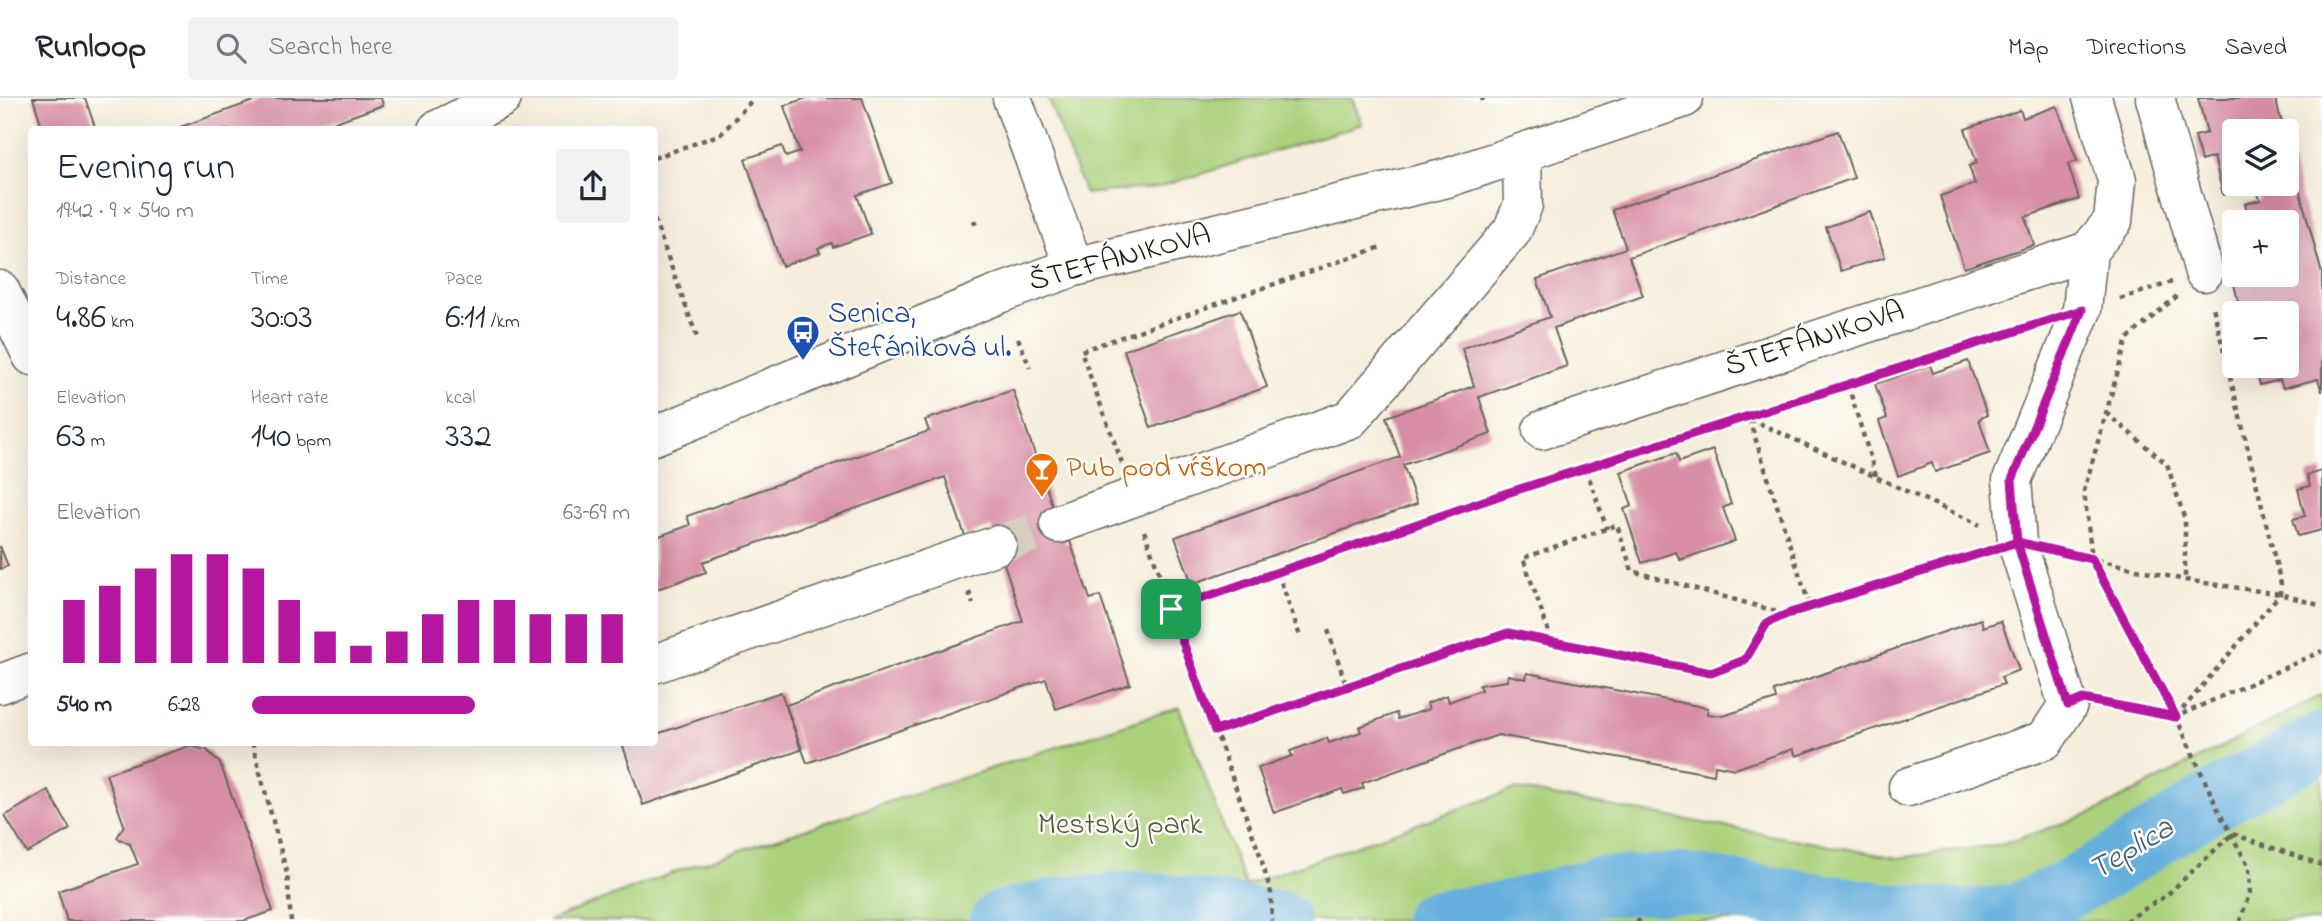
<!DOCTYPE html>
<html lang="en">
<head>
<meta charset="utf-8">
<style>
	:root { --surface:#fff; --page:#f2f2f3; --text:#1f2937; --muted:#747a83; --line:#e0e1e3; --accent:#b5179e }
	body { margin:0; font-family:"Indie Flower",sans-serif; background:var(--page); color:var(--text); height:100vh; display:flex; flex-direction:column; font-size:26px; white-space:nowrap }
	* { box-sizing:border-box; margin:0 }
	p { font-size:23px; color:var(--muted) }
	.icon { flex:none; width:38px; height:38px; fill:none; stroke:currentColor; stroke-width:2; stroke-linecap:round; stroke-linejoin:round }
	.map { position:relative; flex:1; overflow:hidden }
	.sheet { position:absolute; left:28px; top:28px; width:630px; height:620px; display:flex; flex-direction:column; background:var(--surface); border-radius:7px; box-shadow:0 7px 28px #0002 }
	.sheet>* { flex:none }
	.fabs { position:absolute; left:2222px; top:21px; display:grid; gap:14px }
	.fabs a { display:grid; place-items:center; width:77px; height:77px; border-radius:7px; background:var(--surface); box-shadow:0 7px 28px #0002; font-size:35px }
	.pin { position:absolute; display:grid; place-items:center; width:60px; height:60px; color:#fff; margin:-30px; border-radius:14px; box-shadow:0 4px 10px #0006 }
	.round { display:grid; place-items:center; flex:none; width:74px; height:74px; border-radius:7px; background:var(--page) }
	.headline { display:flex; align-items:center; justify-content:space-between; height:119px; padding:0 28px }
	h1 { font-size:38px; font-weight:600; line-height:52px }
	.metrics { display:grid; grid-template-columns:repeat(3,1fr); gap:10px; height:119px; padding:7px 28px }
	.metrics div { display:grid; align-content:center }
	.metrics b { font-size:35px; font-weight:600 }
	.metrics small { font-size:19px; font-weight:400 }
	.metrics p { font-size:19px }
	.chart { height:196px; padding:14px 28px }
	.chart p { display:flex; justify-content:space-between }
	.chart svg { width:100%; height:126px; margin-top:7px; stroke:var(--accent); stroke-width:6 }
	ul { padding:0 28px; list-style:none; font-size:23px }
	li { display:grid; grid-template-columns:112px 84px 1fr; align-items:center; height:52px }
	li i { height:18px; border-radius:9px; background:var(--accent) }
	header { display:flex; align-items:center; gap:42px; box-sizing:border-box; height:98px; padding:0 35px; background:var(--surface); border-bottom:2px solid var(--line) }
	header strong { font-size:33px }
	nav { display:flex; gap:38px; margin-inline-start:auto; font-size:24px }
	.search { width:490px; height:63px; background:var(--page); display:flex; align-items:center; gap:18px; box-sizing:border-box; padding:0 24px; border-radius:7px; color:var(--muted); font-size:26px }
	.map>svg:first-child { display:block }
	.green { fill:#abd17b; stroke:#64764c; stroke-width:2 }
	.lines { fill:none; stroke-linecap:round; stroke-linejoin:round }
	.river { stroke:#65afdd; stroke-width:60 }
	.building { fill:#d88ea6 }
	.minor-tunnel { stroke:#d5cebf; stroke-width:38; stroke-dasharray:38 19; stroke-linecap:butt }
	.minor-casing { stroke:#68665f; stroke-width:41 }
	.path { stroke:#68665f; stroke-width:4.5; stroke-dasharray:5 5; stroke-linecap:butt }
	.minor { stroke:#fff; stroke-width:38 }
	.route-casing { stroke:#fff; stroke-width:14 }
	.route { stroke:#b5179e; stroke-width:9 }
	.labels { text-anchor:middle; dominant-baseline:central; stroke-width:5; stroke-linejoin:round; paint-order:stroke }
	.street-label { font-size:30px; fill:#1c1c1c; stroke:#fdfcf7 }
	.transit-label { font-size:30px; fill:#164399; stroke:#fdfcf7; text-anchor:start }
	.food-label { font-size:30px; fill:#c56008; stroke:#fdfcf7; text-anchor:start }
	.park-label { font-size:30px; fill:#4e5b3d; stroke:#fdfcf7 }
	.water-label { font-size:32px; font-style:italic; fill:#3d5e73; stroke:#fdfcf7 }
</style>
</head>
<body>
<header>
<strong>Runloop</strong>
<div class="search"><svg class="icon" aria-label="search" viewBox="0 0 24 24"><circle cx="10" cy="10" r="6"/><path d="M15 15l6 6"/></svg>Search here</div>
<nav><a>Map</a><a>Directions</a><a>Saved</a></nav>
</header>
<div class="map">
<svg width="2322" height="823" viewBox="0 0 2322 823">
	<rect width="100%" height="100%" fill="#fdfcf7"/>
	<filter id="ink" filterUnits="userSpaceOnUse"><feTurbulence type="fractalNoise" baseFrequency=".0143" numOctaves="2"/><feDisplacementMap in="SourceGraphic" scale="14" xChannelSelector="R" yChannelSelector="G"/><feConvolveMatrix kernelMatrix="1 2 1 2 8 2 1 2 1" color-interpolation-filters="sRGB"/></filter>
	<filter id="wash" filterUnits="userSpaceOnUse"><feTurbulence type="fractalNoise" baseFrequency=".00686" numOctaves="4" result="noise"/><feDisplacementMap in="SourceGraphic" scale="28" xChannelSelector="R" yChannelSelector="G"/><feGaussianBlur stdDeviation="1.57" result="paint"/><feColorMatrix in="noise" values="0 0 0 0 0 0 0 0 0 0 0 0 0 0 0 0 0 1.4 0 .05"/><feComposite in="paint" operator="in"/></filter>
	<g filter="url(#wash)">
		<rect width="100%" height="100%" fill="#f6eedc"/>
		<path class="green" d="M1048,0H1352L1362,26L1159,89L1085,96Z
			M2322,597V823H548L680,772L1179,609L1245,787L1515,691L1898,760L2004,746L2097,713Z"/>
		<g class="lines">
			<path class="river" d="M1000,823L1061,809L1141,803L1280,823
				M1433,823L1507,813L1597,789L1682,785L1903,817L1968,822L2014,816L2055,798L2112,767L2211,704L2322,644"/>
		</g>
		<g id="blocks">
			<path class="building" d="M33,0H85L96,32H43Z
				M262,0H381L383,7L313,32H172Z
				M806,0H862L892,85L857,97L871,136L833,149L832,145L818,150L820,155L782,168L745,61L782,48L786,59L800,54L784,8Z
				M2198,0H2275L2284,33H2235V86H2287L2288,49L2322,176V294L2318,281L2283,290L2280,282L2260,287L2255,268H2287V215H2241L2233,182L2255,177H2287V124H2250L2245,106L2260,102L2256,88L2223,97L2214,59L2201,63L2195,38L2207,35Z
				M2057,8L2077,63L2068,66L2079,101L2025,119L2034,147L1964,170L1940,98L1975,86L1969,68L1977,65L1965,31L2020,12L2023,20Z
				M1838,33L1854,80L1629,159L1643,198L1554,230L1567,268L1479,299L1491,336L1403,367L1417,406L1192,486L1175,439L1400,359L1386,319L1474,288L1462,250L1550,219L1537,181L1626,150L1612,112Z
				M1870,114L1885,159L1841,173L1826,129Z
				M1240,212L1267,289L1151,330L1124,252Z
				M1968,263L1987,317L1979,321L1990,355L1935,374L1932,365L1898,378L1879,323L1887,320L1875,286L1930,267L1933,275Z
				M1013,292L1065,445L1070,443L1090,501L1100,498L1130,586L1056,611L1046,581L807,665L786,607L1023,523L992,429L965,438L945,379L703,464L706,474L654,492V440L690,427L687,418L929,333L925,322Z
				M1713,352L1731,406L1723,410L1735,443L1680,462L1676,454L1642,465L1624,411L1632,408L1621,374L1676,355L1679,364Z
				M2322,373V432L2298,438L2293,421L2305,418L2298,391L2310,388L2307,377Z
				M0,448L8,468L0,471Z
				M1981,521L1983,529L2001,523L2019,572L2001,579L2004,586L1796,658L1793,651L1735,671L1715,667L1714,677L1498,637L1362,685L1364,690L1344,696L1342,691L1274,715L1258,670L1292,658L1290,653L1327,640L1329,645L1361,634L1359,629L1396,615L1398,621L1429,611L1427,605L1447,597L1449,604L1481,592L1479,587L1507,583L1508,577L1526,581L1527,575L1708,610L1707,616L1723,618L1776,601L1774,593Z
				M781,594L801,652L643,707L623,648L634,644H654V637Z
				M189,648L207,652L220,665L273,813L243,823H67L58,793L138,766L130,746L117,740L124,727L106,676Z
				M48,692L70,731L27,755L5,718Z"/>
		</g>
	</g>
	<g filter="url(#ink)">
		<use href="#blocks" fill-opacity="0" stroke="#68665f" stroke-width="2"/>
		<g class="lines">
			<path class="minor-tunnel" d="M997,447L1059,426"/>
			<defs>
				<path id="minor" d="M1012,0L1074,169
					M2155,0L2204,174
					M437,32L502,0
					M0,192L32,258
					M1542,332L2088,153
					M654,338L1001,195L1074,169L1447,80L1684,0
					M1059,426L1350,321L1512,133L1523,107L1522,57
					M654,566L997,447
					M0,586L32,574
					M1908,689L2045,642L2068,607L2017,444L2012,382L2082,212L2088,153L2113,123L2117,82L2092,0"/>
			</defs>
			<use href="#minor" class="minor-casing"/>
			<path class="path" d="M1482,0L1483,3
				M654,60L721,36L754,0
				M654,121L698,242
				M974,122L976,128
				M2177,198L2127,241L2084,393L2092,461L2176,619L2220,716L2249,769L2250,794L2240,823
				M2120,201L2172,184
				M1018,240L1030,270
				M1848,287L1876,378
				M2106,315L2167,366L2185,422V482
				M1749,321L1810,509
				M1750,321L1980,427
				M1122,365L1081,253L1384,148
				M1586,371L1607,431
				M1144,433L1260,757L1271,795L1272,823
				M2058,453L2185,482L2280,496L2322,508
				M1278,475L1301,541
				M969,494L973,506
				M1171,511L1507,395L2038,227
				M1328,532L1347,590
				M1552,543L1523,460L1617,427L1632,473L1786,516
				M2104,607L2176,619L2322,553
				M2176,619L2280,496L2281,486L2213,209
				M1215,633L1508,535L1711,575L1745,562L1767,525L1787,516L1983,455
				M252,644L287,776L291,823
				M2233,736L2322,767
				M1636,823H1646
				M2126,823L2168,796L2232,736"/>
			<use href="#minor" class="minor"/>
		</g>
	</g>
	<g class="lines" filter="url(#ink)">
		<defs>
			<path id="route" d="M1171,511L1215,633L1508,535L1711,575L1745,562L1767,525L1787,516L2017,444L2092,461L2176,619L2083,601L2068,607L2017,444L2012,382L2082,212L1507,395L1171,511"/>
		</defs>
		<use href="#route" class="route-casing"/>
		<use href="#route" class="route"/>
	</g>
	<defs>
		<symbol id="bus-pin" viewBox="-11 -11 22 30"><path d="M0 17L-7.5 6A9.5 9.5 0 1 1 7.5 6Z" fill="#1a4fb4" stroke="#fdfcf7"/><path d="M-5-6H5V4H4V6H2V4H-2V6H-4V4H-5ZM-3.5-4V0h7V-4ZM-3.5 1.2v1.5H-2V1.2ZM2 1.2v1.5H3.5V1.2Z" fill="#fff"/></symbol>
		<symbol id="bar-pin" viewBox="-11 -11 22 30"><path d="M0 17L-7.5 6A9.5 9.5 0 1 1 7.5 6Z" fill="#e8710a" stroke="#fdfcf7"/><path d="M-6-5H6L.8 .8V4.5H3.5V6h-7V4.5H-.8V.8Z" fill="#fff"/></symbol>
	</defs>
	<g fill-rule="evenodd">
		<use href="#bus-pin" x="784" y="215" width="38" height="52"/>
		<use href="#bar-pin" x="1023" y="352" width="38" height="52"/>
	</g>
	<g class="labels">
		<g class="street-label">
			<text transform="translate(1120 161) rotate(-15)">ŠTEFÁNIKOVA</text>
			<text transform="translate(1815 242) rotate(-18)">ŠTEFÁNIKOVA</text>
		</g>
		<g class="transit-label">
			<text x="828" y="217">Senica,<tspan x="828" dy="34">Štefániková ul.</tspan></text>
		</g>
		<g class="food-label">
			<text x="1066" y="371">Pub pod vŕškom</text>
		</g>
		<g class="park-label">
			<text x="1120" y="728">Mestský park</text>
		</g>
		<g class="water-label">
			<text transform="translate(2132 752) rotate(-31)">Teplica</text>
		</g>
	</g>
</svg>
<div class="fabs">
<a><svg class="icon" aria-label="layers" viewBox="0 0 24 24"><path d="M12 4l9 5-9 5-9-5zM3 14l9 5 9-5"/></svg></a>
<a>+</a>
<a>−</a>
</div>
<div class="pin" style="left:1171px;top:511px;background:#1e9e55"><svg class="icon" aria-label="arrive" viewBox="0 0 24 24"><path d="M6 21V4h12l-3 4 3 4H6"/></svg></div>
<section class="sheet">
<div class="headline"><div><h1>Evening run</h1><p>19:42 · 9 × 540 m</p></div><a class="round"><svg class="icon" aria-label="share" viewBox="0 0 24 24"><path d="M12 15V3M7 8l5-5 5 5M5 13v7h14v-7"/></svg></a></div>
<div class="metrics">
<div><p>Distance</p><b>4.86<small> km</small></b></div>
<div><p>Time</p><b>30:03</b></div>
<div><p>Pace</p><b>6:11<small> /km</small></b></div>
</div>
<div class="metrics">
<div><p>Elevation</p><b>63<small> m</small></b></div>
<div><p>Heart rate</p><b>140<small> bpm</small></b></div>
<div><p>kcal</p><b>332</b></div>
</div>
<div class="chart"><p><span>Elevation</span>63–69 m</p>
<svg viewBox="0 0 160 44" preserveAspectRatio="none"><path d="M5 44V22M15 44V17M25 44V11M35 44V6M45 44V6M55 44V11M65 44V22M75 44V33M85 44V38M95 44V33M105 44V27M115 44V22M125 44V22M135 44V27M145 44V27M155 44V27"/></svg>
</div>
<ul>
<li><b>540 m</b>6:28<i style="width:59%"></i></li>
</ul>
</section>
</div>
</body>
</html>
